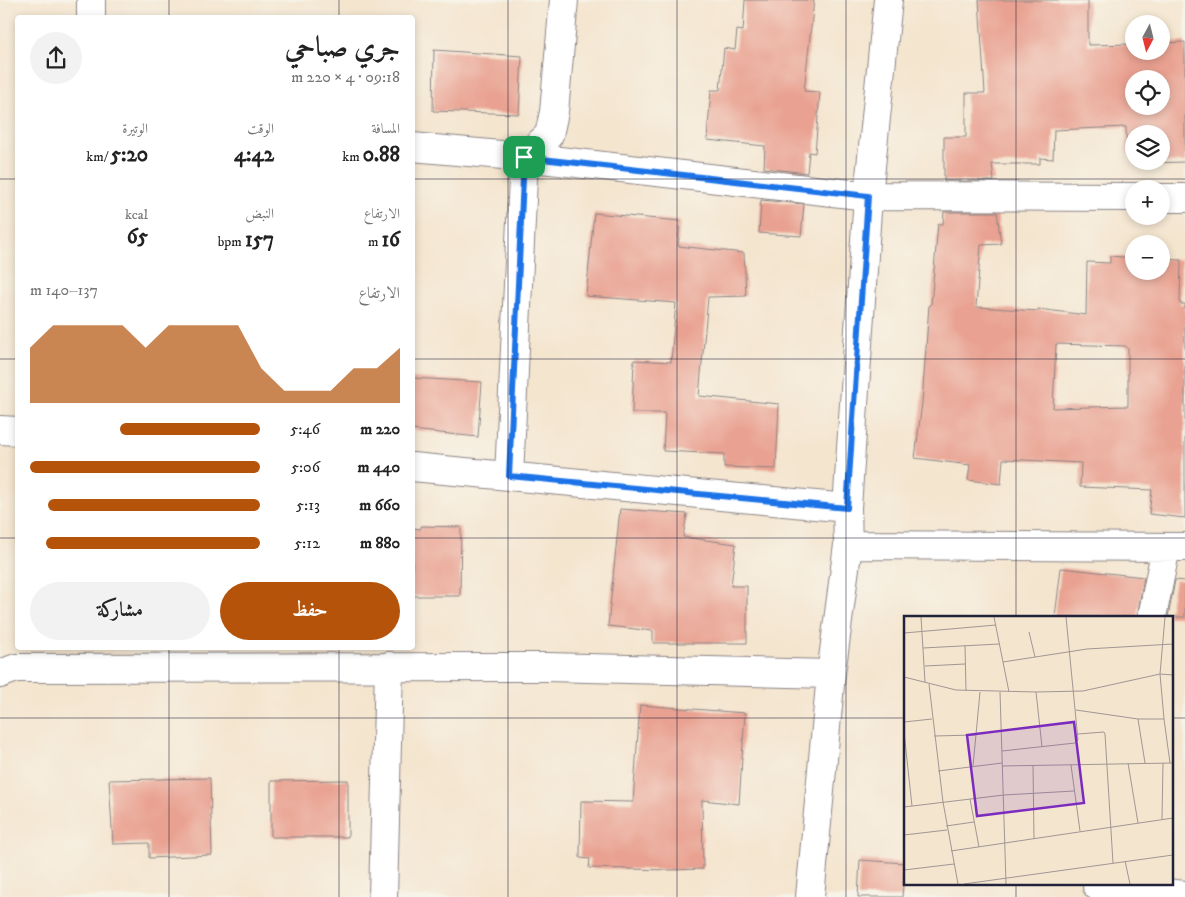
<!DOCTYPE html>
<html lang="ar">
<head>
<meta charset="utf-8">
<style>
	:root { --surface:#fff; --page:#f2f2f2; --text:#222; --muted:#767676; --accent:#b45309 }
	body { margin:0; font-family:"IM FELL DW Pica",Amiri,serif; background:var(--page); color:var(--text); direction:rtl; height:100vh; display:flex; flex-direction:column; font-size:19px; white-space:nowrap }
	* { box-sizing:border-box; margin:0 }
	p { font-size:16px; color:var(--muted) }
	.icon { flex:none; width:28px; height:28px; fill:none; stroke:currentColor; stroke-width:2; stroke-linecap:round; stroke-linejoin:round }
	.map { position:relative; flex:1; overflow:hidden; direction:ltr }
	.drawer { position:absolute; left:15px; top:15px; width:400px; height:635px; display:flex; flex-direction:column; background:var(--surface); border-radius:5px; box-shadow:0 2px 8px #0003; direction:rtl }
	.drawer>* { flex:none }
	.needle { width:32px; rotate:187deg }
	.controls { position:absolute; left:1125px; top:15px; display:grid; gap:10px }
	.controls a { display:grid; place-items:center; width:45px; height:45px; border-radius:50%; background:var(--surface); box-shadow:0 2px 8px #0003; font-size:25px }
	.pin { position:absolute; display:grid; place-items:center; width:42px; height:42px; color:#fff; margin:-21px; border-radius:10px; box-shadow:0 2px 8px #0006 }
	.round { display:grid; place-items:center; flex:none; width:52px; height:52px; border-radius:26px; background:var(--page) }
	.head { display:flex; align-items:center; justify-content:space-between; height:85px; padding:0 15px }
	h1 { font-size:28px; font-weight:700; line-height:38px }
	.stats { display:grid; grid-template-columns:repeat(3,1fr); gap:8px; height:85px; padding:5px 15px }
	.stats div { display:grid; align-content:center }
	.stats b { font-size:21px; font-weight:700 }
	.stats small { font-size:14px; font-weight:400 }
	.stats p { font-size:14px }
	.chart { height:140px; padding:10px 15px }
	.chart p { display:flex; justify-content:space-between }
	.chart svg { width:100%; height:90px; margin-top:5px; fill:var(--accent); opacity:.7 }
	.cta { display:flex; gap:10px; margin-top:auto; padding:10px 15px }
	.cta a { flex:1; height:58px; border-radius:30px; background:var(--accent); color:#fff; font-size:20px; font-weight:700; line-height:58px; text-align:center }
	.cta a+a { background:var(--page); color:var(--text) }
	ul { padding:0 15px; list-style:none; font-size:16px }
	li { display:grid; grid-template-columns:80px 60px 1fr; align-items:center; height:38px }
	li i { height:12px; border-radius:6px; background:var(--accent) }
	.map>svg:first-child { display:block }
	.building { fill:#e9a191; fill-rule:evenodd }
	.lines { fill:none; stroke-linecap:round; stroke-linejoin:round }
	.minor-casing { stroke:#8b8485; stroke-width:30 }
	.minor { stroke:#fff; stroke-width:28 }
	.route-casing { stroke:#fff; stroke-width:10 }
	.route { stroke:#1a73e8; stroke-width:6 }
	.grid { fill:none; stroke:#22223b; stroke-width:1; stroke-opacity:0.55 }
	.inset-road { fill:none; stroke:#a09794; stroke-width:1 }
	.view { fill:#7b2cbf; fill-opacity:0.15; stroke:#7b2cbf; stroke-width:2.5 }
	.inset-edge { fill:none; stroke:#22223b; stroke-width:2.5 }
</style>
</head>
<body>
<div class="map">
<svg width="1185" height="897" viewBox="0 0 1185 897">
	<rect width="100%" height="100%" fill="#f7f3e8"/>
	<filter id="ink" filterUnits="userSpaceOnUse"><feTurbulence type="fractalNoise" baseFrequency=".02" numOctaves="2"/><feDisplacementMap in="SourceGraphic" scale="10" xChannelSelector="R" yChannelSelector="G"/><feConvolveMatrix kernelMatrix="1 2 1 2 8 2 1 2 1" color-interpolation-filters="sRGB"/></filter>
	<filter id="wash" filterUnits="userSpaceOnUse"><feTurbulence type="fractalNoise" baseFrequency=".0096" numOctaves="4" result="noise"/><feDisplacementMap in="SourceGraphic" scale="20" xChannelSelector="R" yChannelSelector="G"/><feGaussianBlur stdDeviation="1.12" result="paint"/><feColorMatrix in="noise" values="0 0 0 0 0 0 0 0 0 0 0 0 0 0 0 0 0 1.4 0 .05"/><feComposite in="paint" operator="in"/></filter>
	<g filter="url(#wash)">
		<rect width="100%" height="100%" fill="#f4e5cf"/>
		<g id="blocks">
			<path class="building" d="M745,0H814L804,91L820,92L815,153L809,152L807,173L764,168L765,146L707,140L711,90H720L724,48L735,50L737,30L743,31Z
				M979,0H1088V45L1134,44V51H1161V43L1185,42V162L1150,163V161H1161V134H1134V152L1127,153L1126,127L1054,130L1053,159L1040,158V164H992L994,181H944V137H966V93H985ZM1134,79H1161V106H1134Z
				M434,50L522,56L519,114L433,111Z
				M761,200L804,204L801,236L759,233Z
				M944,212H997L1001,244L981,245L976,306L978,307L1038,311V309L1086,315L1087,262L1110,263V256L1134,258V271H1161V259L1181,260L1180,304H1185V518L1149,514L1152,490L1080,487L1081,463L1003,459L1001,484L968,480L970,465L915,458L922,403L929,305H931L938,224H943ZM1056,344L1125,346L1128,348V406L1053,408Z
				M594,213L680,221L678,246L744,253L746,296L708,297L699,396L779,404L776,469L724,467V454L663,451L665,413H632L634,360L671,362L676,303L586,296Z
				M412,378L482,382L478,437L412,430Z
				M620,509L687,514L683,537L736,544L731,586H747V643H653V631L608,626Z
				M421,526L461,527L460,596H412V528L421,529Z
				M1061,568L1144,577L1137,617H1055Z
				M1175,580L1185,581V617H1168Z
				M640,705L745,713L739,804L702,800L703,869L669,870L589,868L590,859L580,858L581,801L633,802Z
				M210,778L212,855L149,858V843L113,844L109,780Z
				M348,780V837H271V781Z
				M860,860L905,863L902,897H858Z"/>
		</g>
	</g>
	<g filter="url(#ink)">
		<use href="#blocks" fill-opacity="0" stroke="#8b8485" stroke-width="1"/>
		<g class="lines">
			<defs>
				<path id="minor" d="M91,0V18
					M412,147L524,157L868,196L1134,197
					M1161,198H1185
					M0,430L18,431
					M412,467L847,508
					M509,476L524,157L549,135L554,112L564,0
					M848,545L1185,547
					M1152,617L1166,547
					M0,674L16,668L547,667L831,674
					M1097,886L1185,895
					M383,897L389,666
					M810,897L831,674L848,545L847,508L868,196L888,0"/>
			</defs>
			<use href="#minor" class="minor-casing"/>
			<use href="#minor" class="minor"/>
		</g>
	</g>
	<g class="lines" filter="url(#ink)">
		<defs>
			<path id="route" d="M524,157L868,196L847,508L509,476Z"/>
		</defs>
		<use href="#route" class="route-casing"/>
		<use href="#route" class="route"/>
	</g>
	<path class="grid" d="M169,0V18M339,0V18M508,0V897M677,0V897M846,0V897M1016,0V617M0,179H18M412,179H1185M0,359H18M412,359H1185M0,538H18M412,538H1185M169,648V897M339,648V897M0,718H905M1171,718H1185M1016,883V897"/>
	<g transform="translate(904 616)">
		<rect width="269" height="269" fill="#f4e5cf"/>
		<path class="inset-road" d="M17,1L21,66M90,1L105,76M125,16L131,41M0,17L92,9M61,29L62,75M19,32L95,28M99,46L183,33L269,28M21,50L61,48M0,61L52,74L132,76L179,75L256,58L269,59M25,68L39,186L54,268M96,76L102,268M132,76L138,131M172,94L234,103H260L256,58L261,1M234,103L241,147M260,103L266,147M0,106L28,103M0,116L8,190M174,118L200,116L201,118L209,247M30,120L71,119M98,135L171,127L174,124L162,1M224,147L234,207M129,149L130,223M167,149L176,215M69,150L76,76M98,150L269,147M34,155L98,147M66,183L75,231M0,191L100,179L170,175M258,203L259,147M42,210L70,206M0,219L43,214M47,235L269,202M221,245L226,268M0,254L50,248M60,268L269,239"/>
		<path class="view" d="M170,106L180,187L73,200L63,119Z"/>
		<rect width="269" height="269" class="inset-edge"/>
	</g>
</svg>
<div class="controls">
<a><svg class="needle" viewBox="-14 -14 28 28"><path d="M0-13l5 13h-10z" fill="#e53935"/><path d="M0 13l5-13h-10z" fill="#767676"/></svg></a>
<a><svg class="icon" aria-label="locate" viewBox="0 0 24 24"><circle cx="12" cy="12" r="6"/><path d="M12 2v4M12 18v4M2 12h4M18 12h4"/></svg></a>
<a><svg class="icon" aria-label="layers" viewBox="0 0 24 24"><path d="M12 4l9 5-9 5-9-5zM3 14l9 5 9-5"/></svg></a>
<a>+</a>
<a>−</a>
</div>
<div class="pin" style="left:524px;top:157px;background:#1e9e55"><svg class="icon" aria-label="arrive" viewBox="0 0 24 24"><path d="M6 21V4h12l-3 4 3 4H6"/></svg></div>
<section class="drawer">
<div class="head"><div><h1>جري صباحي</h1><p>09:18 · 4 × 220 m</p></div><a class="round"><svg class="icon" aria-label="share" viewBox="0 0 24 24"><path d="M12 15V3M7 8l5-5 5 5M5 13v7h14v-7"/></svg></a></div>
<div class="stats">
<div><p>المسافة</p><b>0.88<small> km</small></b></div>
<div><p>الوقت</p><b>4:42</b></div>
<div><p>الوتيرة</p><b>5:20<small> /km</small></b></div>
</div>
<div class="stats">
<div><p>الارتفاع</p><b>16<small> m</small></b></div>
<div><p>النبض</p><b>157<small> bpm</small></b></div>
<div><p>kcal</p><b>65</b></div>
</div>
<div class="chart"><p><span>الارتفاع</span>137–140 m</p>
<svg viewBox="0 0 160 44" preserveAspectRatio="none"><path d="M0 44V17L10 6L20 6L30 6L40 6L50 17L60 6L70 6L80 6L90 6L100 27L110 38L120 38L130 38L140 27L150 27L160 17V44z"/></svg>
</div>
<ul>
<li><b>220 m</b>5:46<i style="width:61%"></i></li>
<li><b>440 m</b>5:06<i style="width:100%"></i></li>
<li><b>660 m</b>5:13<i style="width:92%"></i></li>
<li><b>880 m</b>5:12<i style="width:93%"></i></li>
</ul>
<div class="cta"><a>حفظ</a><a>مشاركة</a></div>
</section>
</div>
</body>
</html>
